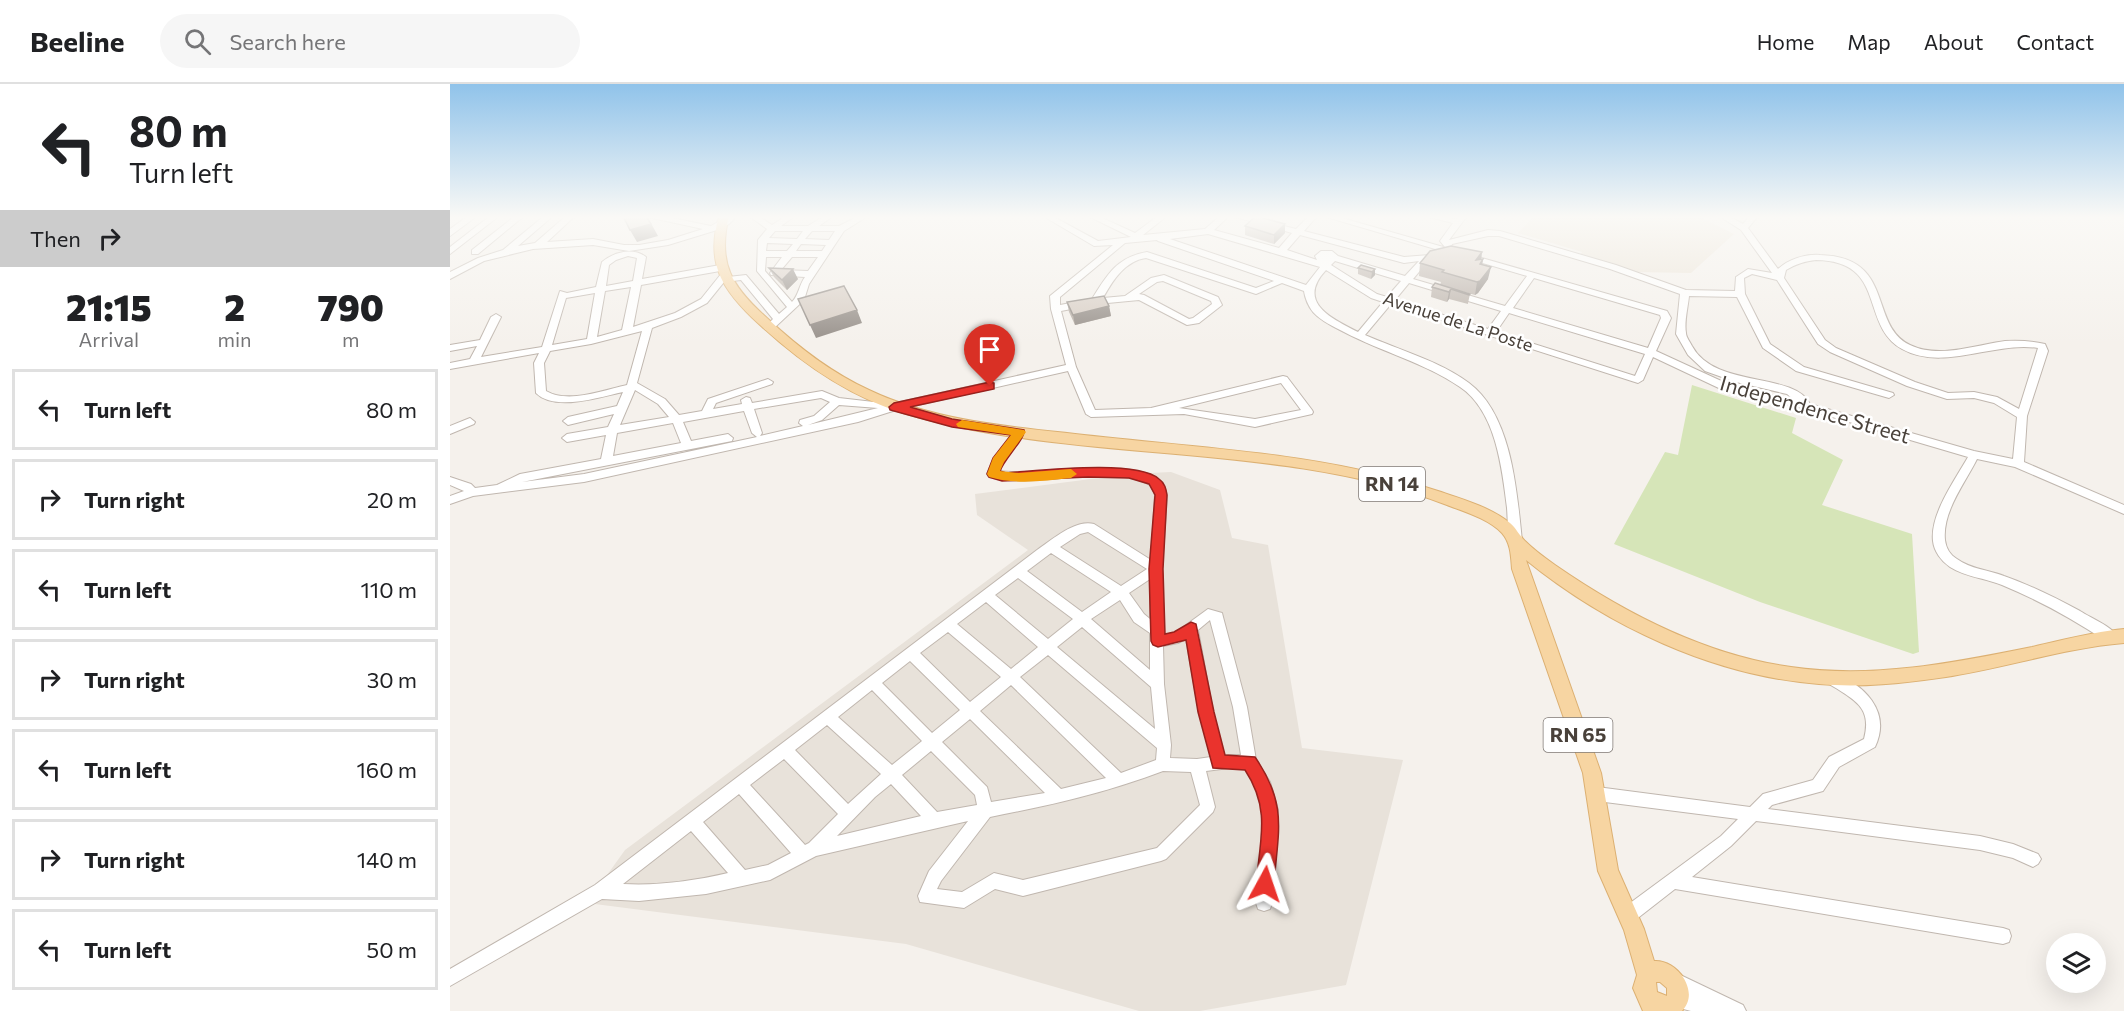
<!DOCTYPE html>
<style>
:root{--surface:#fff;--page:#f6f6f6;--text:#202124;--muted:#757577;--line:#e0e0e0}
body{margin:0;font-family:Commissioner,sans-serif;background:var(--page);color:var(--text);height:100vh;display:flex;flex-direction:column;font-size:22px;white-space:nowrap}
*{box-sizing:border-box;margin:0}
p{font-size:20px;color:var(--muted)}
.icon{flex:none;width:33px;height:33px;fill:none;stroke:currentColor;stroke-width:2;stroke-linecap:round;stroke-linejoin:round}
.map{position:relative;flex:1;overflow:hidden}
.panel{display:flex;flex-direction:column;background:var(--surface);width:450px}
.panel>*{flex:none}
.banner{background:#fff;color:var(--text);overflow:hidden}
.controls{position:absolute;left:1596px;top:849px;display:grid;gap:12px}
.controls a{display:grid;place-items:center;width:60px;height:60px;border-radius:50%;background:var(--surface);box-shadow:0 6px 24px #0002;font-size:30px}
.pin{position:absolute;display:grid;place-items:center;width:51px;height:51px;color:#fff;margin:-62px -26px;border-radius:50% 50% 50% 0;rotate:-45deg;box-shadow:0 0 6px #0007}
.pin .icon{rotate:45deg}
.me{position:absolute;width:66px;margin:-33px;rotate:5deg;stroke-linejoin:round;filter:drop-shadow(0 0 4px #0008)}
.turn{display:flex;align-items:center;gap:21px;height:126px;padding:0 30px;font-size:27px}
.turn .icon{width:78px;height:78px;stroke-width:2.5}
.turn b{display:block;font-size:42px;line-height:51px}
.then{display:flex;align-items:center;height:57px;padding:0 30px;background:#0003;gap:12px;font-size:22px}
.eta{display:flex;justify-content:space-evenly;align-items:center;height:102px;text-align:center}
.eta b{font-size:36px;font-weight:800;line-height:42px}
ul{padding:0;list-style:none}
li{display:flex;align-items:center;gap:18px;height:81px;margin:0 12px 9px;padding:0 18px;border:3px solid var(--line);border-radius:0px}
li div{flex:1}
li b{display:block;font-size:22px}
li em{font-style:normal}
header{display:flex;align-items:center;gap:36px;box-sizing:border-box;height:84px;padding:0 30px;background:var(--surface);border-bottom:2px solid var(--line)}
header strong{font-size:28px}
nav{display:flex;gap:33px;margin-inline-start:auto;font-size:21px}
.search{width:420px;height:54px;background:var(--page);display:flex;align-items:center;gap:15px;box-sizing:border-box;padding:0 21px;border-radius:33px;color:var(--muted);font-size:22px}
main{display:flex;flex:1;min-height:0}
.map>svg:first-child{display:block}
.residential{fill:#e8e2da}
.education{fill:#ece4d7}
.green{fill:#d6e5b8}
.lines{fill:none;stroke-linecap:round;stroke-linejoin:round}
.minor-casing{stroke:#c0b7af;stroke-width:2}
.major-casing{stroke:#dcb072;stroke-width:2}
.minor{fill:#fff;fill-rule:evenodd}
.major{fill:#f7d5a2;fill-rule:evenodd}
.wall{fill:#bab1a9}
.shaded-wall{fill:#97908a}
.building{fill:#d8cec5;stroke:#97908a;stroke-width:1.5}
.route{fill:#ea332d;stroke:#98211d;stroke-width:1.5}
.slow{fill:#f59e0b}
.labels{text-anchor:middle;stroke-width:5;stroke-linejoin:round;paint-order:stroke}
.far-street-label{font-size:18px;fill:#49413a;stroke:#fff}
.shield{fill:#fff;stroke:#807a75;stroke-width:1.5}
.shield-label{font-size:20px;font-weight:bold;fill:#49413a}
.street-label{font-size:21px;fill:#49413a;stroke:#fff}
</style>
<header>
<strong>Beeline</strong>
<div class="search"><svg class="icon" aria-label="search" viewBox="0 0 24 24"><circle cx="10" cy="10" r="6"/><path d="M15 15l6 6"/></svg>Search here</div>
<nav><a>Home</a><a>Map</a><a>About</a><a>Contact</a></nav>
</header>
<main>
<section class="panel">
<div class="banner">
<div class="turn"><svg class="icon" aria-label="left" viewBox="0 0 24 24"><path d="M17 20v-9H6M10 6l-5 5 5 5"/></svg><div><b>80 m</b>Turn left</div></div>
<div class="then">Then<svg class="icon" aria-label="right" viewBox="0 0 24 24"><path d="M7 20v-9h11M14 6l5 5-5 5"/></svg></div>
</div>
<div class="eta">
<div><b>21:15</b><p>Arrival</p></div>
<div><b>2</b><p>min</p></div>
<div><b>790</b><p>m</p></div>
</div>
<ul>
<li><svg class="icon" aria-label="left" viewBox="0 0 24 24"><path d="M17 20v-9H6M10 6l-5 5 5 5"/></svg><div><b>Turn left</b></div><em>80 m</em></li>
<li><svg class="icon" aria-label="right" viewBox="0 0 24 24"><path d="M7 20v-9h11M14 6l5 5-5 5"/></svg><div><b>Turn right</b></div><em>20 m</em></li>
<li><svg class="icon" aria-label="left" viewBox="0 0 24 24"><path d="M17 20v-9H6M10 6l-5 5 5 5"/></svg><div><b>Turn left</b></div><em>110 m</em></li>
<li><svg class="icon" aria-label="right" viewBox="0 0 24 24"><path d="M7 20v-9h11M14 6l5 5-5 5"/></svg><div><b>Turn right</b></div><em>30 m</em></li>
<li><svg class="icon" aria-label="left" viewBox="0 0 24 24"><path d="M17 20v-9H6M10 6l-5 5 5 5"/></svg><div><b>Turn left</b></div><em>160 m</em></li>
<li><svg class="icon" aria-label="right" viewBox="0 0 24 24"><path d="M7 20v-9h11M14 6l5 5-5 5"/></svg><div><b>Turn right</b></div><em>140 m</em></li>
<li><svg class="icon" aria-label="left" viewBox="0 0 24 24"><path d="M17 20v-9H6M10 6l-5 5 5 5"/></svg><div><b>Turn left</b></div><em>50 m</em></li>
</ul>
</section>
<div class="map">
<svg width="1674" height="927" viewBox="0 0 1674 927">
<rect width="100%" height="100%" fill="#f5f1ec"/>
<!-- residential -->
<path class="residential" d="M 721,388 L 770,406 L 782,454 L 818,461 L 852,664 L 953,676 L 896,901 L 750,927 L 689,927 L 456,860 L 137,819 L 175,766 L 578,466 L 527,431 L 525,410 L 679,390 Z"/>
<!-- education -->
<path class="education" d="M 1084,132 L 1248,132 L 1284,150 L 1241,189 L 1187,188 L 1130,171 L 1132,168 L 1068,149 Z"/>
<!-- green -->
<path class="green" d="M 1242,301 L 1346,334 L 1342,349 L 1393,376 L 1372,421 L 1462,450 L 1469,568 L 1463,570 L 1310,518 L 1164,460 L 1215,368 L 1228,371 Z"/>
<g class="lines">
<!-- minor casing -->
<g class="minor-casing">
<path id="minor" d="M 18,132 L 27,132 L 0,152 L 0,145 Z
M 40,132 L 49,132 L 0,170 L 0,163 Z
M 65,132 L 74,132 L 28,170 L 22,170 L 22,166 Z
M 94,132 L 103,132 L 68,162 L 85,159 L 116,132 L 125,132 L 97,158 L 143,155 L 174,161 L 189,161 L 218,156 L 253,145 L 202,134 L 198,132 L 212,132 L 261,142 L 278,132 L 287,132 L 279,140 L 267,146 L 218,161 L 179,167 L 143,161 L 83,165 L 34,177 L 0,195 L 0,188 L 28,174 L 53,166 Z
M 299,132 L 308,132 L 322,141 L 336,132 L 345,132 L 331,142 L 358,142 L 374,132 L 383,132 L 369,142 L 389,142 L 409,132 L 418,132 L 394,147 L 359,200 L 354,216 L 322,246 L 316,246 L 314,244 L 323,235 L 291,196 L 274,198 L 257,219 L 231,233 L 202,244 L 187,299 L 215,315 L 229,331 L 252,327 L 258,315 L 318,295 L 323,298 L 322,300 L 266,319 L 263,325 L 292,320 L 291,316 L 296,313 L 300,314 L 302,319 L 372,307 L 389,314 L 441,320 L 616,281 L 601,225 L 600,212 L 663,161 L 644,162 L 593,132 L 602,132 L 648,157 L 681,153 L 638,132 L 648,132 L 685,149 L 708,132 L 717,132 L 693,151 L 755,145 L 770,132 L 779,132 L 764,146 L 829,164 L 842,149 L 782,132 L 794,132 L 846,145 L 859,132 L 867,132 L 854,147 L 954,173 L 992,170 L 992,174 L 979,176 L 963,195 L 1055,222 L 1077,192 L 873,132 L 885,132 L 1217,227 L 1221,234 L 1206,267 L 1280,301 L 1344,316 L 1337,310 L 1286,298 L 1255,287 L 1238,271 L 1226,250 L 1230,210 L 1160,185 L 1049,152 L 1038,152 L 1002,160 L 1001,163 L 995,163 L 990,157 L 1003,139 L 975,132 L 989,132 L 1006,135 L 1009,132 L 1017,132 L 999,156 L 1038,146 L 1050,147 L 1166,181 L 1236,206 L 1285,207 L 1286,193 L 1298,185 L 1322,189 L 1291,146 L 1269,132 L 1278,132 L 1293,140 L 1300,132 L 1308,132 L 1298,144 L 1328,185 C 1339,175 1355,170 1370,171 C 1446,173 1418,241 1460,261 C 1489,275 1525,261 1555,257 C 1569,256 1582,257 1595,260 L 1598,267 L 1577,332 L 1574,378 L 1674,421 L 1674,430 L 1565,383 L 1527,375 C 1515,399 1492,428 1495,456 C 1496,464 1500,471 1507,475 C 1520,485 1539,486 1554,492 C 1580,501 1606,514 1630,527 C 1641,534 1661,542 1668,553 L 1666,557 L 1661,558 L 1656,557 C 1623,535 1588,516 1552,501 C 1535,494 1515,493 1500,483 C 1491,477 1484,467 1483,457 C 1480,430 1505,396 1518,373 L 1348,323 L 1273,306 L 1203,273 L 1193,296 L 1188,299 L 941,220 L 915,251 C 949,266 990,277 1019,299 C 1062,331 1067,408 1072,457 L 1070,460 L 1062,460 C 1057,450 1058,435 1057,424 C 1052,384 1046,327 1010,303 C 975,279 932,268 894,248 C 884,243 871,237 863,228 C 859,223 855,214 854,207 L 832,199 L 806,210 L 696,174 C 675,177 663,196 653,214 L 675,212 L 701,194 L 714,191 L 768,213 L 772,221 L 749,239 L 737,241 L 689,216 L 647,220 L 611,227 L 626,283 L 645,326 L 701,324 L 833,292 L 837,293 L 862,326 L 863,328 L 862,330 L 805,343 L 734,330 L 641,333 L 636,330 L 618,287 L 446,326 L 408,338 L 134,398 L 23,412 L 0,420 L 0,412 L 14,407 L 0,401 L 0,393 L 21,400 L 25,404 L 47,401 L 70,390 L 151,375 L 156,351 L 117,358 L 112,354 L 117,350 L 158,343 L 164,330 L 118,341 L 113,337 L 118,333 L 167,322 L 173,308 C 150,313 105,328 86,309 L 84,279 L 89,269 L 0,285 L 0,279 L 20,275 L 27,262 L 0,267 L 0,261 L 30,256 L 41,233 L 46,230 L 51,233 L 31,273 L 92,263 L 110,207 L 117,209 L 146,203 L 152,178 C 164,168 183,163 196,173 L 192,195 L 270,181 L 274,184 L 270,187 L 191,201 L 183,243 L 225,229 L 251,215 L 271,190 L 277,190 L 278,193 L 296,191 L 329,230 L 337,223 L 307,187 L 308,156 L 317,145 ZM 325,147 L 353,147 L 347,155 L 319,154 ZM 362,147 L 385,147 L 379,156 L 355,155 ZM 758,150 L 870,183 L 856,201 L 720,155 ZM 850,151 L 954,179 L 969,177 L 955,192 L 888,172 L 882,167 L 871,167 L 865,172 L 867,176 L 837,166 ZM 707,156 L 708,157 L 824,197 L 806,204 L 697,168 C 667,173 657,191 642,215 L 610,221 L 610,213 L 675,159 ZM 317,159 L 343,160 L 337,167 L 316,167 ZM 351,160 L 376,161 L 372,167 L 346,167 ZM 178,172 L 187,174 L 183,197 L 156,202 L 159,181 L 166,176 ZM 316,173 L 332,173 L 320,189 L 321,191 L 355,193 C 349,201 349,211 342,218 L 315,187 ZM 342,173 L 368,173 L 358,187 L 331,186 ZM 1366,176 C 1438,177 1409,241 1452,265 C 1493,288 1544,257 1588,264 L 1569,325 L 1547,313 L 1524,308 L 1498,309 L 1465,298 L 1386,264 L 1375,256 L 1334,194 L 1336,186 C 1346,180 1355,177 1366,176 ZM 885,177 L 951,197 L 937,213 L 927,210 L 881,181 ZM 876,186 L 921,214 L 933,218 L 908,248 C 881,234 846,218 876,186 ZM 1302,190 L 1327,196 L 1368,260 L 1380,268 L 1457,302 L 1497,315 L 1524,314 L 1544,319 L 1567,333 L 1563,375 L 1524,367 L 1360,320 C 1343,287 1265,305 1242,262 C 1240,258 1236,253 1236,249 C 1234,238 1238,223 1239,212 L 1287,213 L 1313,264 L 1346,287 L 1439,314 L 1444,311 L 1443,309 L 1354,283 L 1320,260 L 1295,210 L 1294,194 ZM 1084,194 L 1210,231 L 1211,234 L 1198,264 L 1063,224 ZM 713,197 L 761,217 L 762,220 L 743,234 L 739,235 L 694,211 L 689,210 L 707,198 ZM 959,199 L 1051,227 L 1038,245 L 945,216 ZM 181,203 L 172,246 L 147,253 L 155,207 ZM 145,209 L 137,255 L 102,261 L 116,214 ZM 1059,229 L 1195,270 L 1185,292 L 1046,248 ZM 192,247 L 177,301 C 153,306 119,320 96,307 L 94,279 L 100,267 L 141,260 ZM 831,299 L 851,326 L 805,335 L 729,324 ZM 185,306 L 208,320 L 219,333 L 170,341 ZM 371,314 L 380,318 L 364,332 L 350,336 L 349,339 L 353,342 L 310,352 L 312,349 L 304,325 ZM 389,321 L 428,324 L 358,341 L 372,336 ZM 294,327 L 302,349 L 307,353 L 134,390 L 72,398 L 282,357 L 283,354 L 278,350 L 241,357 L 233,338 ZM 223,339 L 231,359 L 163,372 L 167,349 Z
M 20,334 L 25,338 L 24,340 L 0,350 L 0,342 Z
M 570,344 L 575,348 L 553,378 L 550,387 C 585,393 690,372 711,398 C 714,402 716,407 717,411 L 712,485 L 713,551 L 725,549 L 758,525 L 772,529 L 773,533 L 797,623 L 806,676 L 820,698 L 828,726 L 822,819 L 820,825 L 814,827 L 808,825 L 806,819 L 814,726 L 806,701 L 795,684 L 779,684 L 756,687 L 765,723 L 763,728 L 716,775 L 711,777 L 573,812 L 545,805 L 514,824 L 470,818 L 468,812 L 479,787 L 518,737 L 366,772 L 320,796 L 256,810 L 189,817 L 152,815 L 0,902 L 0,885 L 145,801 L 587,466 C 602,456 625,435 644,440 L 701,476 L 705,411 L 702,402 C 658,377 589,406 539,393 L 537,390 L 544,374 L 566,345 ZM 638,448 L 697,485 L 671,502 L 610,463 L 630,450 ZM 601,469 L 661,508 L 632,528 L 577,487 ZM 568,494 L 623,535 L 598,555 L 545,511 ZM 700,495 L 700,535 L 694,530 L 679,509 ZM 670,516 L 684,538 L 700,549 L 700,586 L 641,535 ZM 536,518 L 588,563 L 561,585 L 507,540 ZM 760,536 L 783,623 L 791,671 L 774,671 L 763,628 L 748,546 ZM 632,543 L 701,603 L 705,645 L 607,563 ZM 498,548 L 551,593 L 520,618 L 470,569 ZM 736,555 L 749,628 L 761,673 L 747,675 L 720,674 L 721,661 L 714,600 L 713,562 L 728,559 ZM 598,571 L 707,664 L 706,676 L 671,689 L 570,593 ZM 460,577 L 510,626 L 482,649 L 432,599 ZM 561,601 L 656,694 L 611,705 L 530,627 ZM 422,606 L 472,657 L 442,681 L 388,633 ZM 520,635 L 595,709 L 541,718 L 537,703 L 492,658 ZM 377,641 L 431,690 L 398,720 L 345,666 ZM 481,667 L 525,711 L 527,721 L 487,728 L 452,691 ZM 334,675 L 388,730 L 359,759 L 355,761 L 300,701 ZM 713,687 L 741,688 L 750,721 L 707,764 L 573,796 L 544,789 L 512,808 L 487,805 L 491,797 L 540,733 C 601,721 655,709 713,687 ZM 441,700 L 471,732 L 387,752 L 425,713 ZM 289,710 L 341,769 L 318,781 L 295,786 L 253,738 ZM 241,747 L 278,789 C 244,797 207,802 173,800 Z
M 1381,588 C 1414,600 1442,627 1425,663 L 1389,683 L 1373,707 L 1322,721 L 1318,725 L 1530,752 L 1563,760 L 1588,770 L 1591,775 L 1588,780 L 1583,783 L 1563,774 L 1530,766 L 1306,737 L 1281,762 L 1242,793 L 1553,844 L 1559,846 L 1561,852 L 1559,858 L 1553,860 L 1225,805 L 1184,837 L 1178,839 L 1172,837 L 1170,831 L 1172,825 L 1271,752 L 1288,735 L 1147,717 L 1142,715 L 1140,710 L 1142,705 L 1147,703 L 1300,723 L 1313,710 L 1363,696 L 1379,673 L 1414,655 C 1421,628 1410,619 1389,606 C 1383,602 1377,600 1374,594 L 1376,590 Z
M 1224,888 L 1293,921 L 1296,927 L 1241,927 L 1222,922 L 1219,916 L 1222,910 L 1230,908 L 1218,902 L 1216,896 L 1218,890 Z"/>
</g>
<!-- major casing -->
<g class="major-casing">
<path id="major" d="M 269,132 L 279,132 C 267,179 282,203 317,234 C 348,263 380,288 419,306 C 480,335 551,342 617,349 C 741,364 869,367 988,407 C 1012,415 1040,423 1060,439 C 1066,444 1069,451 1075,457 C 1084,466 1095,474 1105,481 C 1176,530 1255,571 1341,583 C 1422,595 1503,579 1582,563 C 1612,556 1643,548 1674,545 L 1674,559 C 1614,564 1555,584 1496,593 C 1454,599 1411,604 1369,600 C 1264,592 1157,542 1076,476 L 1151,689 L 1168,786 L 1194,845 L 1204,877 C 1227,875 1251,908 1232,927 L 1193,927 L 1183,904 L 1187,891 L 1174,846 L 1148,787 L 1133,689 L 1062,485 C 1061,473 1061,459 1052,449 C 1039,435 1015,428 997,421 C 824,355 630,382 453,329 C 398,312 351,279 309,240 C 273,207 255,181 269,132 ZM 1206,898 L 1210,898 L 1217,904 L 1217,912 L 1207,908 Z"/>
</g>
<!-- minor -->
<use href="#minor" class="minor"/>
<!-- major -->
<use href="#major" class="major"/>
</g>
<!-- wall -->
<path class="wall" d="M 835,140 L 835,149 L 824,160 L 795,151 L 795,142 Z
M 1033,175 L 1032,180 L 1038,195 L 1028,209 L 1025,211 L 990,201 L 991,198 L 969,192 L 970,179 Z
M 319,184 L 348,195 L 337,206 L 324,193 Z
M 908,184 L 925,185 L 925,191 L 921,195 L 908,190 Z
M 985,199 L 1020,210 L 1018,219 L 1018,220 L 999,215 L 997,218 L 981,213 L 982,203 Z
M 617,218 L 659,222 L 661,232 L 625,241 L 619,228 Z"/>
<!-- shaded-wall -->
<path class="shaded-wall" d="M 197,132 L 208,152 L 187,158 L 180,146 Z
M 835,140 L 835,149 L 824,160 L 824,151 Z
M 1032,168 L 1031,179 L 1033,175 L 1031,188 L 1026,176 Z
M 1041,183 L 1038,195 L 1028,209 L 1025,211 L 1027,198 Z
M 343,185 L 348,195 L 337,206 L 332,196 Z
M 925,185 L 925,191 L 921,195 L 922,188 Z
M 1001,205 L 999,215 L 997,218 L 999,208 Z
M 659,222 L 661,232 L 625,241 L 623,231 Z
M 407,226 L 412,239 L 366,254 L 360,241 Z"/>
<!-- building -->
<path class="building" d="M 173,132 L 196,132 L 201,140 L 180,146 Z
M 806,132 L 835,140 L 824,151 L 795,142 Z
M 1001,162 L 1032,168 L 1026,176 L 1033,175 L 1030,180 L 1041,183 L 1030,197 L 1027,198 L 992,188 L 994,186 L 970,179 L 980,167 Z
M 911,181 L 925,185 L 922,188 L 908,184 Z
M 319,184 L 343,185 L 332,196 Z
M 985,199 L 1020,210 L 1019,211 L 1001,205 L 999,208 L 982,203 Z
M 394,202 L 407,226 L 360,241 L 348,215 Z
M 654,212 L 659,222 L 623,231 L 617,218 Z"/>
<!-- sky -->
<linearGradient id="sky" x2="0" y2="1"><stop stop-color="#90c3ea"/><stop offset="0.51" stop-color="#faf9f6"/><stop offset="1" stop-color="#faf9f6" stop-opacity="0"/></linearGradient>
<rect width="1674" height="261" fill="url(#sky)"/>
<!-- route -->
<path class="route" d="M 540,298 L 544,299 L 544,305 L 460,323 L 502,335 L 574,346 C 576,354 554,375 550,387 L 556,389 C 588,387 686,375 709,395 C 715,399 716,405 717,411 L 713,485 L 715,550 L 724,548 L 741,538 L 746,540 L 764,628 L 775,671 L 805,673 C 838,721 828,746 824,800 L 821,807 L 815,809 L 809,807 L 806,800 C 810,756 821,725 795,686 L 763,684 L 748,628 L 736,556 L 708,563 L 703,561 L 701,557 L 699,485 L 705,411 L 699,400 L 679,394 L 638,393 L 552,397 L 539,393 L 537,390 L 543,374 L 561,351 L 502,343 L 440,326 L 439,323 L 444,319 Z"/>
<!-- slow -->
<path class="slow" d="M 512,336 L 574,346 L 576,348 L 554,378 L 550,387 L 569,389 L 621,385 L 627,390 L 621,394 C 593,397 566,401 539,393 L 537,390 L 543,374 L 561,351 L 508,343 L 506,340 Z"/>
<g class="labels">
<!-- far-street labels -->
<g class="far-street-label">
<text transform="translate(1008 238) rotate(18)" y="6">Avenue de La Poste</text>
</g>
<!-- shield labels -->
<g class="shield">
<rect x="909" y="383" width="66" height="34" rx="4.5"/>
<rect x="1093.5" y="634" width="69" height="34" rx="4.5"/>
</g>
<g class="shield-label">
<text x="942" y="407">RN 14</text>
<text x="1128" y="658">RN 65</text>
</g>
<!-- street labels -->
<g class="street-label">
<text transform="translate(1365 326) rotate(16)" y="7">Independence Street</text>
</g>
</g>
</svg>
<div class="controls">
<a><svg class="icon" aria-label="layers" viewBox="0 0 24 24"><path d="M12 4l9 5-9 5-9-5zM3 14l9 5 9-5"/></svg></a>
</div>
<div class="pin" style="left:540px;top:302px;background:#d93025"><svg class="icon" aria-label="arrive" viewBox="0 0 24 24"><path d="M6 21V4h12l-3 4 3 4H6"/></svg></div>
<svg class="me" style="left:815px;top:800px" viewBox="-20 -20 40 40"><path d="M0-17L14 15 0 8-14 15z" fill="#ea332d" stroke="#fff" stroke-width="4"/></svg>
</div>
</main>
